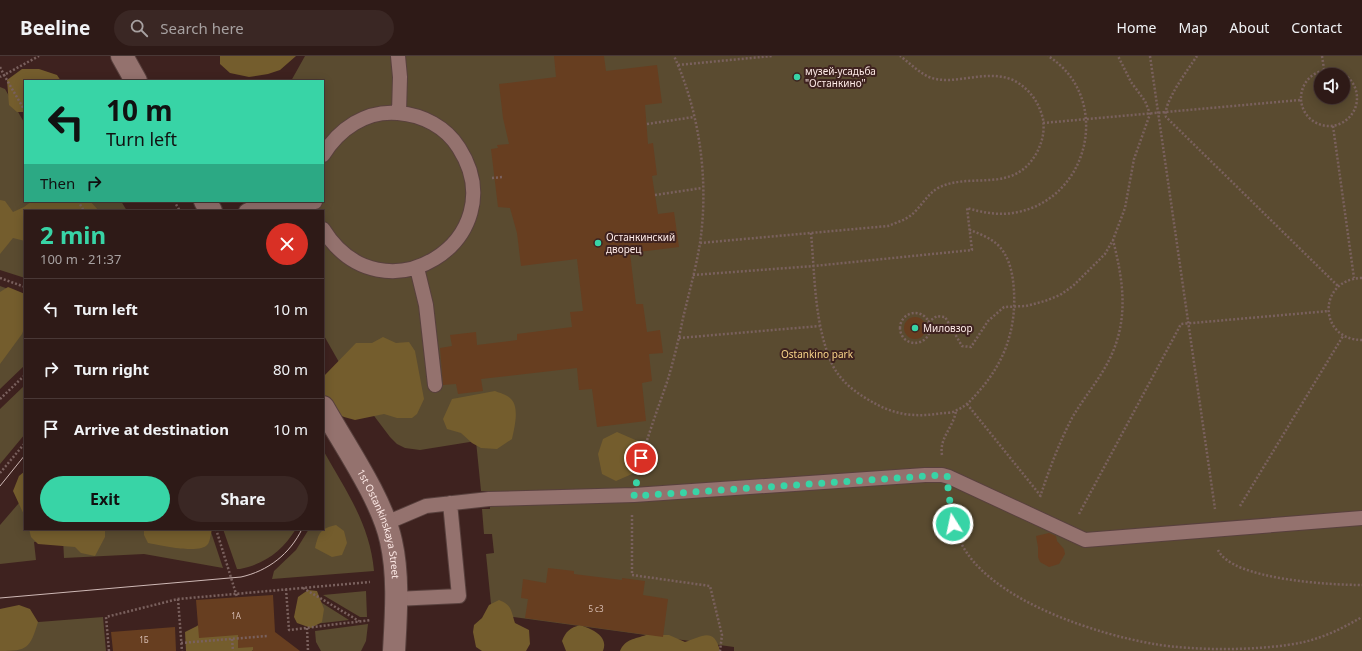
<!DOCTYPE html>
<meta charset="utf-8">
<style>
:root{--surface:#2e1a17;--page:#3a2724;--text:#f1f3f6;--muted:#a7a1a1;--line:#493836;--accent:#38d4a6}
body{margin:0;font-family:"Noto Sans",sans-serif;background:var(--page);color:var(--text);height:100vh;display:flex;flex-direction:column;font-size:15px;white-space:nowrap}
*{box-sizing:border-box;margin:0}
p{font-size:13px;color:var(--muted)}
.icon{flex:none;width:22px;height:22px;fill:none;stroke:currentColor;stroke-width:2;stroke-linecap:round;stroke-linejoin:round}
.map{position:relative;flex:1;overflow:hidden}
.panel{position:absolute;left:24px;top:154px;width:300px;height:320px;display:flex;flex-direction:column;background:var(--surface);border-radius:0px;box-shadow:0 2px 10px #0003,0 0 0 1px var(--line)}
.panel>*{flex:none}
.banner{position:absolute;left:24px;top:24px;width:300px;height:122px;border-radius:0px;box-shadow:0 2px 10px #0003,0 0 0 1px var(--line);background:#38d4a6;color:#111;overflow:hidden}
.fabs{position:absolute;left:1314px;top:12px;display:grid;gap:8px}
.fabs a{display:grid;place-items:center;width:36px;height:36px;border-radius:50%;background:var(--surface);box-shadow:0 2px 10px #0003,0 0 0 1px var(--line);font-size:20px}
.pin{position:absolute;display:grid;place-items:center;width:34px;height:34px;color:#fff;margin:-17px;border:2px solid #fff;border-radius:50%;box-shadow:0 1px 4px #0007}
.me{position:absolute;width:44px;margin:-22px;rotate:350deg;stroke-linejoin:round;filter:drop-shadow(0 0 3px #0008)}
.turn{display:flex;align-items:center;gap:14px;height:84px;padding:0 16px;font-size:18px}
.turn .icon{width:52px;height:52px;stroke-width:2.5}
.turn b{display:block;font-size:28px;line-height:34px}
.then{display:flex;align-items:center;height:38px;padding:0 16px;background:#0003;gap:8px;font-size:15px}
.round{display:grid;place-items:center;flex:none;width:42px;height:42px;border-radius:21px;background:var(--page)}
.summary{display:flex;align-items:center;justify-content:space-between;height:68px;padding:0 16px}
h1{font-size:24px;font-weight:700;line-height:30px;color:var(--accent)}
.cta{display:flex;gap:8px;margin-top:auto;padding:8px 16px}
.cta a{flex:1;height:46px;border-radius:24px;background:var(--accent);color:#111;font-size:16px;font-weight:700;line-height:46px;text-align:center}
.cta a+a{background:var(--page);color:var(--text)}
ul{padding:0;list-style:none}
li{display:flex;align-items:center;gap:12px;height:60px;padding:0 16px;border-top:1px solid var(--line)}
li div{flex:1}
li b{display:block;font-size:15px}
li em{font-style:normal}
header{display:flex;align-items:center;gap:24px;box-sizing:border-box;height:56px;padding:0 20px;background:var(--surface);border-bottom:1px solid var(--line)}
header strong{font-size:19px}
nav{display:flex;gap:22px;margin-inline-start:auto;font-size:14px}
.search{width:280px;height:36px;background:var(--page);display:flex;align-items:center;gap:10px;box-sizing:border-box;padding:0 14px;border-radius:22px;color:var(--muted);font-size:15px}
.map>svg:first-child{display:block}
.green{fill:#5a4b30;fill-rule:evenodd}
.forest{fill:#745d2d}
.building{fill:#673e20}
.lines{fill:none;stroke-linecap:round;stroke-linejoin:round}
.service-casing{stroke:#58403d;stroke-width:16}
.tertiary-casing{stroke:#58403d;stroke-width:24}
.path{stroke:#7a615e;stroke-width:2.5;stroke-dasharray:2 2;stroke-linecap:butt}
.service{stroke:#94726e;stroke-width:14}
.tertiary{stroke:#94726e;stroke-width:22}
.tram{stroke:#cfb9b6;stroke-width:1}
.route{stroke:#38d4a6;stroke-width:7;stroke-dasharray:0 12.6}
.poi-dot{fill:#38d4a6;stroke:#3e221f;stroke-width:1.5}
.labels{text-anchor:middle;stroke-width:4;stroke-linejoin:round;paint-order:stroke}
.number-label{font-size:8px;fill:#d8beb4}
.poi-label{font-size:10px;fill:#fde9e6;stroke:#3e221f;text-anchor:start}
.park-label{font-size:10px;fill:#f8d388;stroke:#3e221f}
.street-label{font-size:10px;fill:#fde9e6;stroke:#3e221f}
</style>
<header>
<strong>Beeline</strong>
<div class="search"><svg class="icon" aria-label="search" viewBox="0 0 24 24"><circle cx="10" cy="10" r="6"/><path d="M15 15l6 6"/></svg>Search here</div>
<nav><a>Home</a><a>Map</a><a>About</a><a>Contact</a></nav>
</header>
<div class="map">
<svg width="1362" height="595" viewBox="0 0 1362 595">
<rect width="100%" height="100%" fill="#3e221f"/>
<!-- green -->
<path class="green" d="M 305,0 L 1362,0 L 1362,595 L 734,595 L 734,591 L 492,558 L 486,498 L 494,497 L 492,478 L 484,478 L 482,453 L 490,453 L 489,435 L 481,435 L 476,385 L 420,394 L 405,392 L 397,388 L 390,381 L 356,336 L 323,278 L 323,155 L 272,155 L 272,145 L 323,145 L 323,25 L 291,25 ZM 1321,19 L 1343,19 L 1343,41 L 1321,41 Z
M 0,31 L 5,33 L 25,68 L 25,145 L 70,145 L 25,155 L 25,222 L 0,214 Z
M 85,145 L 121,145 L 127,155 L 90,155 Z
M 0,230 L 25,239 L 25,309 L 0,333 Z
M 25,329 L 25,378 L 0,408 L 0,353 Z
M 323,394 C 346,435 370,468 374,515 L 272,523 L 274,515 L 296,494 L 309,473 L 323,473 Z
M 25,440 L 25,473 L 210,473 L 223,512 L 144,498 L 64,502 L 63,483 L 34,486 L 36,504 L 0,508 L 0,469 Z
M 223,473 L 296,473 C 282,495 265,508 240,513 L 237,513 Z
M 366,535 L 367,561 L 360,561 L 323,539 Z
M 311,540 L 349,564 L 305,569 Z
M 103,561 L 106,595 L 0,595 L 0,569 Z
M 368,568 L 366,585 L 361,595 L 321,595 L 316,586 L 315,575 Z"/>
<!-- forest -->
<path class="forest" d="M 220,0 L 296,0 L 280,14 L 268,18 L 249,21 L 230,17 L 220,8 Z
M 22,13 L 39,13 L 57,19 L 61,25 L 25,25 L 25,56 L 17,56 L 9,49 L 7,24 Z
M 0,144 L 5,145 L 13,156 L 24,151 L 32,145 L 90,145 L 99,155 L 25,155 L 25,185 L 13,182 L 0,198 Z
M 8,231 L 25,238 L 25,270 L 22,278 L 0,308 L 0,236 Z
M 383,281 L 396,287 L 409,286 L 415,295 L 424,343 L 417,358 L 412,362 L 397,362 L 384,358 L 355,364 L 344,361 L 330,354 L 323,341 L 323,321 L 356,287 L 372,287 Z
M 495,335 C 500,337 508,339 511,343 C 520,352 514,373 512,383 L 497,393 L 481,392 L 472,387 L 461,377 L 447,373 L 443,363 L 452,343 Z
M 617,376 L 640,386 L 646,400 L 641,414 L 616,425 L 602,418 L 598,398 L 603,383 Z
M 25,415 L 25,461 L 13,435 L 19,420 Z
M 336,469 L 344,475 L 347,487 L 342,499 L 332,501 L 315,492 C 319,477 319,473 336,469 Z
M 29,473 L 105,473 L 105,481 L 95,500 L 81,497 L 75,491 L 38,488 L 31,481 Z
M 144,473 L 212,473 C 211,477 210,485 208,488 C 200,499 160,489 148,487 L 144,479 Z
M 308,534 L 317,535 L 324,553 L 322,566 L 311,572 L 297,567 L 294,561 L 298,541 Z
M 499,544 C 512,549 511,555 515,567 L 529,574 L 530,588 L 526,595 L 482,595 L 476,591 L 473,576 L 474,569 L 482,562 L 489,549 Z
M 19,549 L 30,553 L 38,566 C 30,592 28,595 0,595 L 0,553 Z
M 209,559 L 262,587 L 252,595 L 186,595 L 185,576 L 197,570 Z
M 580,569 C 592,573 609,580 603,595 L 566,595 L 562,585 C 566,575 570,572 580,569 Z
M 646,579 L 669,579 L 685,586 C 701,581 714,570 720,595 L 620,595 C 625,583 635,583 646,579 Z"/>
<!-- building -->
<path class="building" d="M 554,0 L 604,0 L 606,15 L 657,9 L 662,47 L 645,49 L 648,88 L 653,87 L 657,119 L 652,120 L 658,158 L 674,156 L 679,191 L 630,197 L 636,248 L 643,248 L 647,276 L 660,274 L 663,297 L 649,298 L 652,325 L 642,327 L 646,365 L 597,371 L 592,333 L 579,334 L 577,312 L 481,323 L 483,335 L 458,338 L 456,328 L 443,329 L 440,292 L 452,290 L 450,279 L 476,276 L 477,289 L 517,284 L 517,278 L 572,271 L 570,256 L 583,255 L 577,203 L 521,210 L 517,177 L 510,152 L 498,151 L 491,93 L 498,92 L 497,89 L 509,88 L 503,62 L 499,28 L 556,21 Z
M904 272a11 11 0 1 1 22 0a11 11 0 1 1-22 0Z
M 1049,477 L 1056,480 L 1057,485 L 1064,493 L 1065,498 L 1059,508 L 1049,511 L 1040,506 L 1038,501 L 1038,491 L 1036,480 Z
M 548,512 L 574,515 L 574,518 L 622,524 L 622,522 L 645,525 L 643,539 L 668,543 L 663,581 L 525,562 L 528,543 L 521,542 L 523,523 L 546,527 Z
M 273,539 L 275,576 L 300,595 L 253,595 L 253,591 L 238,592 L 238,579 L 199,582 L 196,544 Z
M 175,571 L 176,595 L 113,595 L 111,576 Z"/>
<g class="lines">
<!-- service casing -->
<g class="service-casing">
<path id="service" d="M 398,0 L 400,21 L 399,57
M 323,99 C 339,73 366,54 398,57 C 423,59 446,71 459,92 C 517,183 382,269 323,173
M 246,155 L 250,153 L 315,146
M 417,212 L 426,249 L 435,329
M 386,467 L 426,450 L 489,443 L 634,439 L 925,419 L 942,419 L 949,421 L 1085,484 L 1362,462
M 395,543 L 459,540 L 450,447"/>
</g>
<!-- tertiary casing -->
<g class="tertiary-casing">
<g id="tertiary">
<path d="M 122,0 L 136,25"/>
<path d="M 205,145 L 211,155"/>
<path id="s1" d="M 323,351 C 345,390 382,443 391,485 C 399,520 396,559 394,595"/>
</g>
</g>
<!-- path -->
<path class="path" d="M 1150,0 L 1215,453
M 1197,0 C 1189,12 1162,48 1166,61 L 1338,230
M 1322,0 L 1324,13
M 678,9 L 772,0
M 0,11 L 4,19 L 0,21
M1301 42a28 28 0 1 1 56 0a28 28 0 1 1-56 0Z
M 25,55 L 4,19 L 39,0
M 1043,67 L 1300,44
M 647,68 L 694,61
M 1333,70 L 1354,222
M 492,122 L 503,121
M 655,139 L 702,132
M 78,145 L 84,155
M 174,145 L 180,155
M 811,177 C 815,220 814,268 832,308 C 841,327 860,340 878,349 C 899,360 920,361 943,357 C 947,357 953,357 957,354 C 967,350 973,342 980,334 C 1005,305 1016,273 1014,235 C 1013,219 1010,202 999,190 C 991,182 980,178 970,174
M 700,187 L 888,170 C 895,167 903,165 910,160 C 921,152 927,137 940,131 C 972,116 1013,138 1036,98 C 1042,87 1045,76 1043,63 C 1039,46 1029,32 1013,24 C 984,12 955,31 929,21 C 918,16 910,7 900,0
M 693,219 L 814,210 L 972,194 L 967,152 C 984,157 1001,160 1018,156 C 1091,141 1112,40 1048,0
M 0,222 L 25,231
M 1362,222 C 1317,223 1318,284 1362,284
M900 272a15 15 0 1 1 30 0a15 15 0 1 1-30 0Z
M 928,266 L 937,260 L 945,261 L 962,290 L 971,291 L 988,265 L 1004,251 L 1026,250 L 1045,245 L 1060,239 L 1073,230 L 1105,198 L 1113,184 L 1125,152 L 1134,103 L 1150,58 L 1145,45 L 1131,26 L 1118,0
M 679,282 L 820,270
M 0,343 L 25,319
M 967,348 L 1040,439
M 942,399 C 939,382 953,372 956,355
M 0,417 L 25,387
M 638,419 C 645,385 657,356 668,323 C 674,303 679,282 683,262 C 689,237 696,212 700,187 C 709,125 700,57 674,0
M 1040,441 C 1049,414 1059,387 1072,362 C 1084,341 1101,322 1111,300 C 1129,261 1123,224 1113,184
M 949,443 C 951,463 956,481 967,497 C 1001,547 1096,578 1154,588 C 1195,595 1263,595 1304,586 C 1325,581 1343,572 1362,561
M 1240,450 L 1343,280
M 1079,458 L 1181,268 L 1329,255
M 632,459 L 632,519 L 710,530 L 722,579 L 720,595
M 216,473 L 237,541
M 1218,494 C 1232,524 1332,529 1362,529
M 303,532 L 359,565
M 286,533 L 289,574 L 371,564
M 178,543 L 182,595
M 307,572 L 308,595
M 232,583 L 233,595
M 181,587 L 267,580
M 109,595 L 106,561 L 178,543 L 370,526"/>
<!-- service -->
<use href="#service" class="service"/>
<!-- tertiary -->
<use href="#tertiary" class="tertiary"/>
<!-- tram -->
<path class="tram" d="M 0,430 L 25,399
M 0,542 L 241,521 C 268,515 290,498 302,473"/>
</g>
<g class="lines">
<!-- route -->
<path class="route" d="M 641,402 L 634,440 L 942,419 L 949,421 L 948,432 L 953,468"/>
</g>
<!-- markers -->
<g class="poi-dot">
<circle cx="797" cy="21" r="4"/>
<circle cx="598" cy="187" r="4"/>
<circle cx="915" cy="272" r="4"/>
</g>
<g class="labels">
<!-- number labels -->
<g class="number-label">
<text x="596" y="556">5 с3</text>
<text x="236" y="563">1А</text>
<text x="144" y="587">1Б</text>
</g>
<!-- poi labels -->
<g class="poi-label">
<text x="805" y="19">музей-усадьба<tspan x="805" dy="12">"Останкино"</tspan></text>
<text x="606" y="185">Останкинский<tspan x="606" dy="12">дворец</tspan></text>
<text x="923" y="276">Миловзор</text>
</g>
<!-- park labels -->
<g class="park-label">
<text x="817" y="302">Ostankino park</text>
</g>
<!-- street labels -->
<g class="street-label">
<text dy="4" stroke="none"><textPath href="#s1" startOffset="131">1st Ostankinskaya Street</textPath></text>
</g>
</g>
</svg>
<div class="fabs">
<a><svg class="icon" aria-label="sound" viewBox="0 0 24 24"><path d="M4 9h4l5-4v14l-5-4H4zM17 9q2 3 0 6"/></svg></a>
</div>
<div class="pin" style="left:641px;top:402px;background:#d93025"><svg class="icon" aria-label="arrive" viewBox="0 0 24 24"><path d="M6 21V4h12l-3 4 3 4H6"/></svg></div>
<svg class="me" style="left:953px;top:468px" viewBox="-20 -20 40 40"><circle r="17" fill="#38d4a6" stroke="#fff" stroke-width="3"/><path d="M0-11L8 9 0 5-8 9z" fill="#fff"/></svg>
<div class="banner">
<div class="turn"><svg class="icon" aria-label="left" viewBox="0 0 24 24"><path d="M17 20v-9H6M10 6l-5 5 5 5"/></svg><div><b>10 m</b>Turn left</div></div>
<div class="then">Then<svg class="icon" aria-label="right" viewBox="0 0 24 24"><path d="M7 20v-9h11M14 6l5 5-5 5"/></svg></div>
</div>
<section class="panel">
<div class="summary"><div><h1>2 min</h1><p>100 m · 21:37</p></div><a class="round" style="background:#d93025;color:#fff"><svg class="icon" aria-label="close" viewBox="0 0 24 24"><path d="M6 6l12 12M18 6L6 18"/></svg></a></div>
<ul>
<li><svg class="icon" aria-label="left" viewBox="0 0 24 24"><path d="M17 20v-9H6M10 6l-5 5 5 5"/></svg><div><b>Turn left</b></div><em>10 m</em></li>
<li><svg class="icon" aria-label="right" viewBox="0 0 24 24"><path d="M7 20v-9h11M14 6l5 5-5 5"/></svg><div><b>Turn right</b></div><em>80 m</em></li>
<li><svg class="icon" aria-label="arrive" viewBox="0 0 24 24"><path d="M6 21V4h12l-3 4 3 4H6"/></svg><div><b>Arrive at destination</b></div><em>10 m</em></li>
</ul>
<div class="cta"><a>Exit</a><a>Share</a></div>
</section>
</div>
